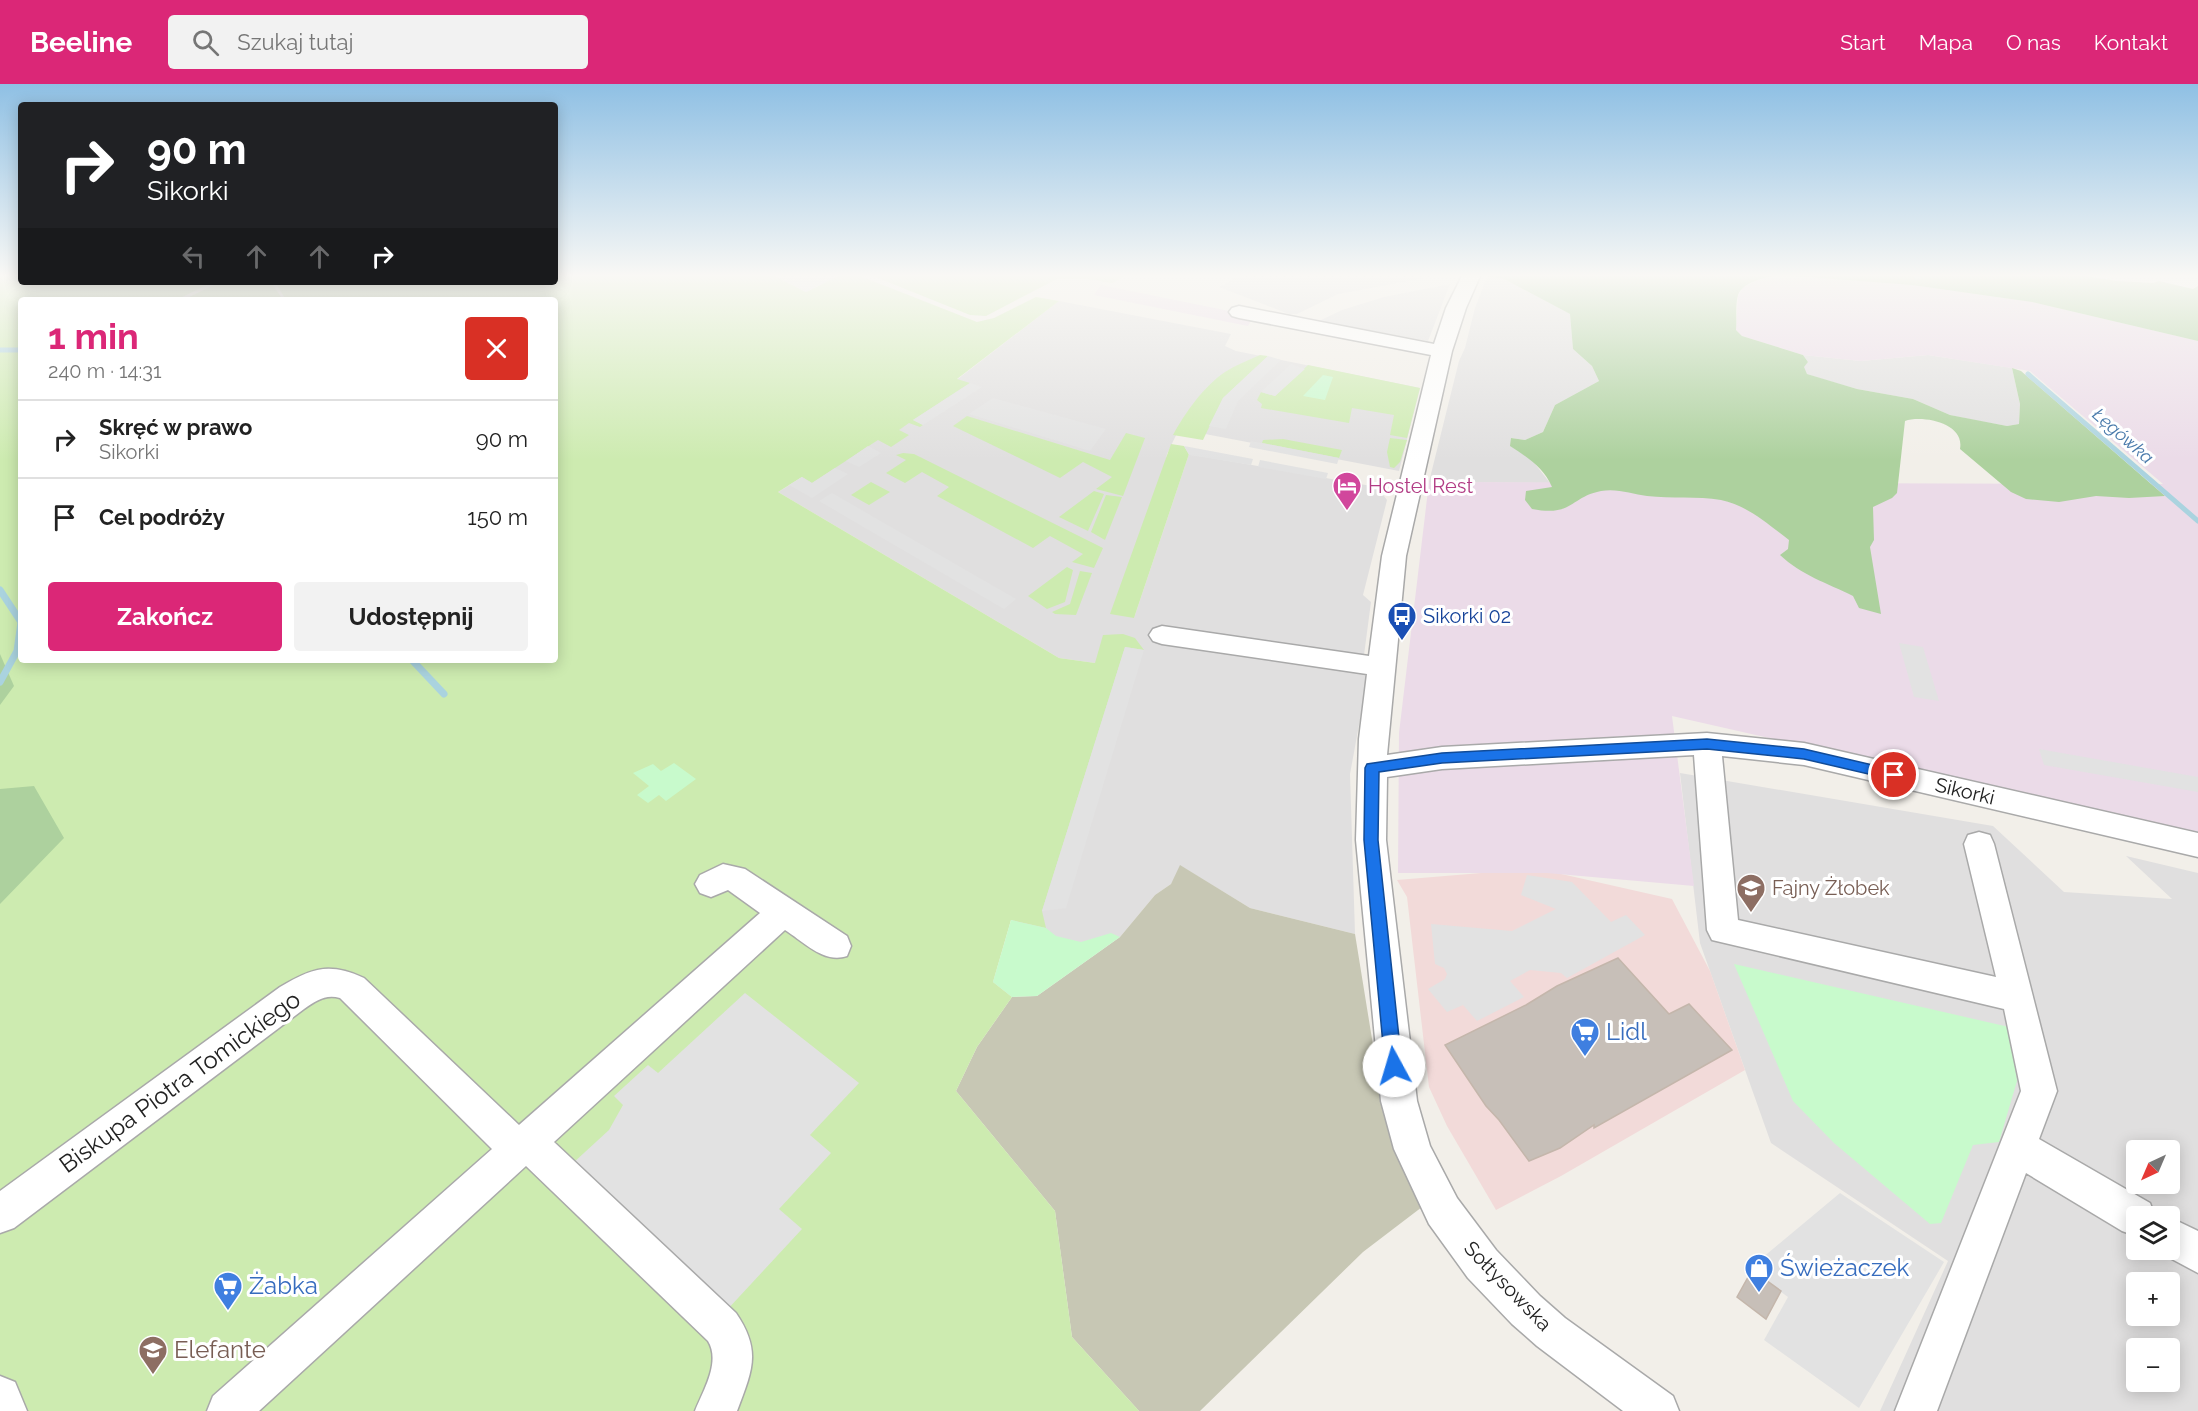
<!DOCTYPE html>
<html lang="pl">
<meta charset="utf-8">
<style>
:root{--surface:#fff;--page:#f2f2f2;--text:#222;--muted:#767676;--line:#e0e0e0;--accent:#db2777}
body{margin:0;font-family:Raleway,sans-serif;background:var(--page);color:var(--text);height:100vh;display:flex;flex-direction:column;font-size:22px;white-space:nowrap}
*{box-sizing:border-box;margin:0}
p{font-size:20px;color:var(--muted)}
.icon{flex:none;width:33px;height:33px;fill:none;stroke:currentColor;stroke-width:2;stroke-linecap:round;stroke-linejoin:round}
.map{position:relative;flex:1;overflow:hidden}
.sheet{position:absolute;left:18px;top:213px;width:540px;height:366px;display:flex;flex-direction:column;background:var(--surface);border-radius:6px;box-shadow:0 3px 15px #0003}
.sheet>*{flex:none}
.top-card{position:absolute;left:18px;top:18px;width:540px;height:183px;border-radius:6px;box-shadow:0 3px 15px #0003;background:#202124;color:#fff;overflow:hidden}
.needle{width:39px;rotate:224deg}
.fabs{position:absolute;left:2126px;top:1056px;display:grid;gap:12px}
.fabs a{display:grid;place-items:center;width:54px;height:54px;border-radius:6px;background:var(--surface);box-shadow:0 3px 15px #0003;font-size:30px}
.pin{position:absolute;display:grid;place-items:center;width:51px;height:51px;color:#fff;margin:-26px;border:3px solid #fff;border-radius:50%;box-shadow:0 2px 6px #0007}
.me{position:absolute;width:66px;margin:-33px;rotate:354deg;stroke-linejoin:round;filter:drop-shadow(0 0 4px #0008)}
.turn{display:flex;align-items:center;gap:21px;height:126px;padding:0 30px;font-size:27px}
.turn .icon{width:78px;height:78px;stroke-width:2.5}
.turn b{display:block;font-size:42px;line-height:51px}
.lanes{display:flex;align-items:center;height:57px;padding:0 30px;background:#0003;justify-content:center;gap:30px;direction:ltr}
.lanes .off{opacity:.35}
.round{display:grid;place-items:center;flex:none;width:63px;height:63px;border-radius:6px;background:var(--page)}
.head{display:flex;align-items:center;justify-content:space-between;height:102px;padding:0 30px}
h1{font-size:36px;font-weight:700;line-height:45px;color:var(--accent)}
.button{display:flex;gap:12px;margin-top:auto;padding:12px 30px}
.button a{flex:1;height:69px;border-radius:6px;background:var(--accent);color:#fff;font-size:24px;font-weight:700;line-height:69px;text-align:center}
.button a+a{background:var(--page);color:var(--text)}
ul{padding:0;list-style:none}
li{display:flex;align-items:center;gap:18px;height:78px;padding:0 30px;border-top:2px solid var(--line)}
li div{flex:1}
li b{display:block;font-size:22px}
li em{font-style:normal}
header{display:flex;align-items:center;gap:36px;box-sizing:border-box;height:84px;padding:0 30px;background:var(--accent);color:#fff}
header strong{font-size:28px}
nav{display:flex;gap:33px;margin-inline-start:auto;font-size:21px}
.search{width:420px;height:54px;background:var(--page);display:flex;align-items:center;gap:15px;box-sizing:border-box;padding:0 21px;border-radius:6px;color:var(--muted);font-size:22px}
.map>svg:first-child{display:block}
.residential{fill:#e0dfdf;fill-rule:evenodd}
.commercial{fill:#f2dad9}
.industrial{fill:#ebdbe8}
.construction{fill:#c7c7b4}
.grass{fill:#cdebb0}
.forest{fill:#add19e}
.park{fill:#c8facc}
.parking{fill:#e2e2e2}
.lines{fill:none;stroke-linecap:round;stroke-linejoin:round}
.stream-far1{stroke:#aad3df;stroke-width:5}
.stream{stroke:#aad3df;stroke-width:7}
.building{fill:#c7bfb8;stroke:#c4b6ab;stroke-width:1.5}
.minor-casing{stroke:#a9a9a9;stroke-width:3}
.minor{fill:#fff;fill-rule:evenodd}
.route{fill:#1a73e8;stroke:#114b97;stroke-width:1.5}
.labels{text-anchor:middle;stroke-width:6;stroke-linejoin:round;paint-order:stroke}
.far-water-label{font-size:18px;font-style:italic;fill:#4a7aab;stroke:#fff}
.hotel-label{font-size:20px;fill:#b23c85;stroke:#fff;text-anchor:start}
.transit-label{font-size:20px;fill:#164399;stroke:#fff;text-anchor:start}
.street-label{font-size:20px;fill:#222;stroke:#fff}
.education-label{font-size:20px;fill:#785e54;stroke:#fff;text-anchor:start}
.near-shop-label{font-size:24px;fill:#366cbe;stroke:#fff;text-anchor:start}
.near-street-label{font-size:24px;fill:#222;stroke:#fff}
.near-education-label{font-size:24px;fill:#785e54;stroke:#fff;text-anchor:start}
</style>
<header>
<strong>Beeline</strong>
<div class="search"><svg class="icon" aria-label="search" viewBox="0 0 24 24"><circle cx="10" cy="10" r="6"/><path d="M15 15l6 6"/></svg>Szukaj tutaj</div>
<nav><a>Start</a><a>Mapa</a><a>O nas</a><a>Kontakt</a></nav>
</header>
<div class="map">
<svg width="2198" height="1327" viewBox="0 0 2198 1327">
<rect width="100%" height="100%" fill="#f2efe9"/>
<!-- residential -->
<path class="residential" d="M 1243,190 L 1447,190 L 1338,210 L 1297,230 L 1289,230 L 1219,203 Z
M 1487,193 L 1504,195 L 1570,230 L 1573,265 L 1592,282 L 1599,297 L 1555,321 L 1543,348 L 1525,356 L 1511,354 L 1511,362 L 1532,376 L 1550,399 L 1429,398 L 1459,277 L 1465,264 L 1475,224 Z
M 1450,200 L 1428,257 L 1319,237 L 1342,226 L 1384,213 Z
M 1059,217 L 1231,250 L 1225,262 L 1236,267 L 1420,304 L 1399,387 L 1179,345 L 1167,370 L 1134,534 L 1189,370 L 1377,403 L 1387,416 L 1363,511 L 1371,518 L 1364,571 L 1368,592 L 1350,690 L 1355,850 L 1250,824 L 1181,782 L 1171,800 L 1155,811 L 1120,853 L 1012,913 L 993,898 L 1095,579 L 1059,574 L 778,408 L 928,318 Z
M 1803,271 L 1861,277 L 1928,271 L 2012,284 L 2020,320 L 2019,340 L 2007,342 L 1979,337 L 1950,331 L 1913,315 L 1857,305 L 1819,294 L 1807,290 L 1803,283 L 1808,278 Z
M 1680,689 L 1993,742 L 2064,808 L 2172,815 L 2126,772 L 2198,789 L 2198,1327 L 1880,1327 L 1948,1177 L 1771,1059 L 1700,859 ZM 2136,1066 L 2169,1066 L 2169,1100 L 2136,1100 ZM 2136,1132 L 2169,1132 L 2169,1166 L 2136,1166 ZM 2136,1198 L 2169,1198 L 2169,1232 L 2136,1232 ZM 2136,1264 L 2169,1264 L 2169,1298 L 2136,1298 Z"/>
<!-- commercial -->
<path class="commercial" d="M 1493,788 L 1557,789 L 1672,815 L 1710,887 L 1745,986 L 1561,1092 L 1496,1126 L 1447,1042 L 1429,1003 L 1407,813 L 1397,796 Z"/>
<!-- industrial -->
<path class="industrial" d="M 1780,191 L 1912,201 L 2032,218 L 2198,257 L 2198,751 L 1672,632 L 1694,802 L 1547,789 L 1398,789 L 1399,649 L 1429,398 L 2163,400 L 2030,287 L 1928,271 L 1861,277 L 1803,271 L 1742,252 L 1736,246 L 1738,212 L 1744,203 L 1766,193 Z
M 1101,201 L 1254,232 L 1248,242 L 1094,211 Z"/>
<!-- construction -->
<path class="construction" d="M 1180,781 L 1250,824 L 1355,850 L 1378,992 L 1389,1042 L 1422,1123 L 1363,1168 L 1200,1327 L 1139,1327 L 1072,1253 L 1055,1127 L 956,1007 L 977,963 L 1012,913 L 1037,912 L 1120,853 L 1155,811 L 1171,800 Z"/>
<!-- grass -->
<path class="grass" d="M 0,190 L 21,190 L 21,198 L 213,198 L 176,216 L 21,216 L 21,576 L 555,576 L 555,216 L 286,216 L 275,198 L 555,198 L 555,190 L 771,190 L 806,208 L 842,190 L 855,190 L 977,238 L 994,234 L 1036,213 L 1059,217 L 957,295 L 970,299 L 913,336 L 923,341 L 920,343 L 909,339 L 899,346 L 909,351 L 891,363 L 878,356 L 812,399 L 802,393 L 778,408 L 1059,574 L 1095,579 L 1103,551 L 1123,550 L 1135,554 L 1144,566 L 1125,563 L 1042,827 L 1046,844 L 1011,836 L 993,898 L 1012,913 L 977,963 L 956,1007 L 1055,1127 L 1072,1253 L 1139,1327 L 0,1327 Z
M 868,190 L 1129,190 L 1112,199 L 1088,195 L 1057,195 L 986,232 L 970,231 Z
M 220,198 L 271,198 L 283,216 L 183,216 Z
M 1260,271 L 1268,272 L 1223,314 L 1203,356 L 1173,351 C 1185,329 1204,302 1225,288 C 1236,281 1249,276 1260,271 Z
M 1308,281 L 1420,304 L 1407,354 L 1390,351 L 1394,331 L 1352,324 L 1349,339 L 1261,324 L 1262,320 L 1257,316 L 1261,308 L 1275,312 Z
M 967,332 L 1110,376 L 1126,349 L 1145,354 L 1123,412 L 1096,405 L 1112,393 L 1083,378 L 1060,394 L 953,342 Z
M 1390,354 L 1407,356 L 1400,378 L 1394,384 L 1390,383 L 1387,368 Z
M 1283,355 L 1342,366 L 1339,374 L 1262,359 L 1263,356 Z
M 1171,360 L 1184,362 L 1189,370 L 1134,534 L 1110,530 Z
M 903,369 L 914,370 L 1103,464 L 1094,484 L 1072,478 L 1083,470 L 1050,452 L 1033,464 L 937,412 L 949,403 L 922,388 L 905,399 L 886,389 L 906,376 L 896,371 Z
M 871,398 L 890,408 L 869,421 L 851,411 Z
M 1094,407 L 1104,410 L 1088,447 L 1059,433 Z
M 1106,411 L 1122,413 L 1105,456 L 1091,448 Z
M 1067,483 L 1073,486 L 1065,518 L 1047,525 L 1028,512 Z
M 1080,487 L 1092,489 L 1076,531 L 1055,530 L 1052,528 L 1070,520 Z"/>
<!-- forest -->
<path class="forest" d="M 1490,190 L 2074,190 L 2117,197 L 2153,199 L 2159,197 L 2193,205 L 2198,202 L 2198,257 L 2032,218 L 1912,201 L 1780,191 C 1768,193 1743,197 1738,211 C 1735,221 1737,236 1736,246 L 1742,252 L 1803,271 L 1808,278 L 1804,283 L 1807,290 L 1857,305 L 1913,315 L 1950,331 L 2007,342 L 2019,340 L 2020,320 L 2012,284 L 2021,287 L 2165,412 L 2129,414 L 2096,412 L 2059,418 L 2026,415 L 2011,408 L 1960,365 C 1965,339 1923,331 1905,337 L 1897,409 L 1892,414 L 1873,423 L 1874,456 L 1870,463 L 1881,530 L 1859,524 L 1853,512 C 1827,499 1801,491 1780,471 L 1788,465 L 1789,456 C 1769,441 1747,421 1721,416 C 1697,412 1672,415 1647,412 C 1632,410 1617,404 1601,407 C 1570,413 1573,433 1532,425 L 1525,416 L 1526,407 L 1552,403 C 1544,384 1527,373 1510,362 L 1511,354 L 1525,356 L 1543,348 L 1555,321 L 1599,297 L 1592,282 L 1573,265 L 1570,230 L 1504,195 L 1487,193 Z
M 0,570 L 14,602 L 0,621 Z
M 34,702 L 64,754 L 0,820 L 0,705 Z"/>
<!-- park -->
<path class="park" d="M 1323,291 L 1333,293 L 1325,316 L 1303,312 Z
M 674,679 L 696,695 L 666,717 L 659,711 L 648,719 L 637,711 L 649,702 L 633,689 L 653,680 L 661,687 Z
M 1011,836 L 1046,844 L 1056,852 L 1081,858 L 1111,849 L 1120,853 L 1037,912 L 1012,913 L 993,898 Z
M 1734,880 L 2009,943 L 2017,997 L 1999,1058 L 1973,1061 L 1941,1139 L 1930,1140 L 1834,1059 L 1793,1017 Z"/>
<!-- parking -->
<path class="parking" d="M 771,190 L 842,190 L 806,208 Z
M 1268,272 L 1281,276 L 1238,317 L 1226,345 L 1209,342 L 1223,314 Z
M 1291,280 L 1305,285 L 1275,312 L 1261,308 Z
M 970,299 L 982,303 L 923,341 L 913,336 Z
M 993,314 L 1106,345 L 1090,367 L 969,330 Z
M 1251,357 L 1262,359 L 1339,374 L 1337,380 L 1249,363 Z
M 868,362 L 881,369 L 859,383 L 846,377 Z
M 1184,362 L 1253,375 L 1251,381 L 1189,371 Z
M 1260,376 L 1328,389 L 1326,395 L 1258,383 Z
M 835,384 L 848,390 L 812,414 L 789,401 L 802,393 L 812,399 Z
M 832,409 L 1016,515 L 1004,525 L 819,417 Z
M 1899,559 L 1923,563 L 1939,617 L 1914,613 Z
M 1125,563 L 1144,566 L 1066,824 L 1042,827 Z
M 2039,665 L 2198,693 L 2198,708 L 2044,681 Z
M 1527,791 L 1572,798 L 1611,838 L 1626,831 L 1645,851 L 1567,894 L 1561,889 L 1530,886 L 1510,897 L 1524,913 L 1477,937 L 1463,921 L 1447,928 L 1428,905 L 1445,895 L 1447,890 L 1444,884 L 1435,880 L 1431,840 L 1512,847 L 1556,825 L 1521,811 Z
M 745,909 L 859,999 L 810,1051 L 831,1069 L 779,1125 L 802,1145 L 726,1227 L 572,1080 L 609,1046 L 623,1021 L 614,1012 L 648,981 L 658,989 Z
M 1840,1109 L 1944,1178 L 1859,1324 L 1764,1256 L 1788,1213 L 1749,1185 Z"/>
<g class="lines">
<!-- stream-far1 -->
<path class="stream-far1" d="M 1915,190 L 1918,193
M 0,266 L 21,266
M 2028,290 L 2198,437"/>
<!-- stream -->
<path class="stream" d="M 0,506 L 21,538 L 17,567 L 0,598
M 412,576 L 444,610"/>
</g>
<!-- building -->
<path class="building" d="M 1618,874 L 1669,930 L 1689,920 L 1732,966 L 1594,1044 L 1594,1041 L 1560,1064 L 1529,1077 L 1499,1036 L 1486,1022 L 1445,961 L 1526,921 L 1557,902 Z
M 1752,1186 L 1781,1207 L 1766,1235 L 1737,1213 Z"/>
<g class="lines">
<!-- minor casing -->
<g class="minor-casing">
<path id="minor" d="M 1463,190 L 1481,190 L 1466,224 L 1452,267 L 1406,472 L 1387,671 L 1442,663 L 1707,649 L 1804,659 L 2198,749 L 2198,773 L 1804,681 L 1722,672 L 1738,836 L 1996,893 L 1964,760 L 1968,751 L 1979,748 L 1990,751 L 1994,760 L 2057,1007 L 2039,1055 L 2150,1119 L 2155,1132 L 2136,1132 L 2136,1152 L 2122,1147 L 2026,1089 L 1937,1327 L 1895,1327 L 2021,1007 L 2004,925 L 1712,856 L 1707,846 L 1694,671 L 1442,685 L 1387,693 L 1386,756 L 1417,1017 L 1430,1062 L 1457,1114 L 1496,1166 L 1540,1212 L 1565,1234 L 1673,1312 L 1679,1327 L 1623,1327 L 1537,1262 L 1512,1240 L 1468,1194 L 1429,1140 L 1394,1065 L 1381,1017 L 1356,756 L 1359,655 L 1367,590 L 1162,560 L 1153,557 L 1149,551 L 1153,545 L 1162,542 L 1369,572 L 1382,472 L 1431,271 L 1239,234 L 1232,232 L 1229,228 L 1232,224 L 1239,222 L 1434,260 L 1446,224 Z
M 723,780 L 745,785 L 847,852 L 851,862 L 847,872 C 824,880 804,858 785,846 L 554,1058 L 736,1229 C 762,1267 752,1287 737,1327 L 695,1327 C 703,1307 721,1278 708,1257 L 526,1082 L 259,1327 L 207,1327 L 213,1312 L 492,1065 L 340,914 C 325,910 316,917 304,925 L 14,1144 L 0,1149 L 0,1107 L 280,903 C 312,884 329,878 364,894 L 519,1041 L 760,829 L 728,806 L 711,813 L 700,809 L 695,800 L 700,791 Z
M 2169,1133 L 2198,1147 L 2198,1189 L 2155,1166 L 2169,1166 Z
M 0,1292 L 15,1298 L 27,1327 L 0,1327 Z"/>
</g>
<!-- minor -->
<use href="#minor" class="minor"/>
</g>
<!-- sky -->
<linearGradient id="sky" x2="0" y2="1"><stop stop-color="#8fc0e4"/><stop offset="0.51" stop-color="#f9f8f5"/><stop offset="1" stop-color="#f9f8f5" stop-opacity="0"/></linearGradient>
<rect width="2198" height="376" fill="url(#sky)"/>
<!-- route -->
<path class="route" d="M 1707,655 L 1804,665 L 1894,686 L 1901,691 L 1894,696 L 1804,675 L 1707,665 L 1442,679 L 1379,688 L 1378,756 L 1402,982 L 1400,987 L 1394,989 L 1388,987 L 1385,982 L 1364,756 L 1365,684 L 1367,680 L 1442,669 Z"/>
<!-- icons -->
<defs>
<g id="hotel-pin" transform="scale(1.5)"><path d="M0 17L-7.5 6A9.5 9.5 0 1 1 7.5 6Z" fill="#d1479c" stroke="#fff"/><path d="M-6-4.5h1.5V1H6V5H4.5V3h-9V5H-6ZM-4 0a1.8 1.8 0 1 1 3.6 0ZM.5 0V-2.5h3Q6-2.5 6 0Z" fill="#fff"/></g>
<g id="bus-pin" transform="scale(1.5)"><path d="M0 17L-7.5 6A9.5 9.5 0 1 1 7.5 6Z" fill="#1a4fb4" stroke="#fff"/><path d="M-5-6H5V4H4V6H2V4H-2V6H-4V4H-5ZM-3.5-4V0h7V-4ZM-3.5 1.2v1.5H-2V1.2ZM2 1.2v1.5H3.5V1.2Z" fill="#fff"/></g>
<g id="school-pin" transform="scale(1.5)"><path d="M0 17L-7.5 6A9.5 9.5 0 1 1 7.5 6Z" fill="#8d6e63" stroke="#fff"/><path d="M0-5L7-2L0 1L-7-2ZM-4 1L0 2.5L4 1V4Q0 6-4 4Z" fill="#fff"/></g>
<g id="supermarket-pin" transform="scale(1.5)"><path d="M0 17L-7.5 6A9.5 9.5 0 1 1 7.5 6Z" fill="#3f7fe0" stroke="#fff"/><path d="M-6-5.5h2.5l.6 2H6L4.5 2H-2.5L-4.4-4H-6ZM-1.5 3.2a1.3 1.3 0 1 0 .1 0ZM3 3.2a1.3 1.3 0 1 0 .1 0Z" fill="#fff"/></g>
<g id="shop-pin" transform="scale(1.5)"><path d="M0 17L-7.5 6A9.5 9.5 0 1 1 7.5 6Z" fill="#3f7fe0" stroke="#fff"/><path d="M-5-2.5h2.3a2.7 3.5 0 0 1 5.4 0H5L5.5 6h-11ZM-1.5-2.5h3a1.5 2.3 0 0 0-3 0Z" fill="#fff"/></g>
</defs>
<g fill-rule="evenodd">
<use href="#hotel-pin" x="1347" y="402"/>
<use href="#bus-pin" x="1402" y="532"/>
<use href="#school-pin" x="1751" y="804"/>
<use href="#supermarket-pin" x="1585" y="948"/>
<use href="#shop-pin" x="1759" y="1184"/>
<use href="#supermarket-pin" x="228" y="1202"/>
<use href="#school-pin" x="153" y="1266"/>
</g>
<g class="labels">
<!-- far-water labels -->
<g class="far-water-label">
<text transform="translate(2123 352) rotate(41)" y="6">Łęgówka</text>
</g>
<!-- hotel labels -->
<g class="hotel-label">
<text x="1368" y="409">Hostel Rest</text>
</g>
<!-- transit labels -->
<g class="transit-label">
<text x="1423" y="539">Sikorki 02</text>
</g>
<!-- street labels -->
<g class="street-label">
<text transform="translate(1965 707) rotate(13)" y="7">Sikorki</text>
<text transform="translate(1508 1202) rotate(46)" y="7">Sołtysowska</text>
</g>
<!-- education labels -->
<g class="education-label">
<text x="1772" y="811">Fajny Żłobek</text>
</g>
<!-- near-shop labels -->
<g class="near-shop-label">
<text x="1606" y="956">Lidl</text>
<text x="1780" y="1192">Świeżaczek</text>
<text x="249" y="1210">Żabka</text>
</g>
<!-- near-street labels -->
<g class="near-street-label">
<text transform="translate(180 998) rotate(-36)" y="8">Biskupa Piotra Tomickiego</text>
</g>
<!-- near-education labels -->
<g class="near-education-label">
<text x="174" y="1274">Elefante</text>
</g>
</g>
</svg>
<div class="fabs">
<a><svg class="needle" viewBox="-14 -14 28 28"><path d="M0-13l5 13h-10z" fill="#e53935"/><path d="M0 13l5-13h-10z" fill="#767676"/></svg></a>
<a><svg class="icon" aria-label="layers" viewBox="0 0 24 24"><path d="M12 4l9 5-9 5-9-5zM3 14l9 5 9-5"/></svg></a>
<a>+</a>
<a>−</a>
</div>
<div class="pin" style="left:1894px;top:691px;background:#d93025"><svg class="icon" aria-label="arrive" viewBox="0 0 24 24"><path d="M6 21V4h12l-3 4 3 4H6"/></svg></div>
<svg class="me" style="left:1394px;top:982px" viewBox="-20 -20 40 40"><circle r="19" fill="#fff"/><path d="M0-13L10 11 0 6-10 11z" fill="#1a73e8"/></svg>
<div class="top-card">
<div class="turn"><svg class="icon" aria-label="right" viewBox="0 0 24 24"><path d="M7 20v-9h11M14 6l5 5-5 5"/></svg><div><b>90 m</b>Sikorki</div></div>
<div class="lanes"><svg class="icon off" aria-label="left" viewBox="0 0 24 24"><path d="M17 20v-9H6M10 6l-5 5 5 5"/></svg><svg class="icon off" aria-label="ahead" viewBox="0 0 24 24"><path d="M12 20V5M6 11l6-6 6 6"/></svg><svg class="icon off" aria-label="ahead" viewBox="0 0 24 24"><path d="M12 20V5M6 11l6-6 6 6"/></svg><svg class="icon" aria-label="right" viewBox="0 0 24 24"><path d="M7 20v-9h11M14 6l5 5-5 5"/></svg></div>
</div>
<section class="sheet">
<div class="head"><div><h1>1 min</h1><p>240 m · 14:31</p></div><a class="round" style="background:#d93025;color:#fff"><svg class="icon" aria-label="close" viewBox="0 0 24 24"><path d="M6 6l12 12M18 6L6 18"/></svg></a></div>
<ul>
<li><svg class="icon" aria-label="right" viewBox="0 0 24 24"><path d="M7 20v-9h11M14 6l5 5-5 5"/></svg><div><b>Skręć w prawo</b><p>Sikorki</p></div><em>90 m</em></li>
<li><svg class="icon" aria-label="arrive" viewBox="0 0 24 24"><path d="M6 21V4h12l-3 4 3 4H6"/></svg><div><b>Cel podróży</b></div><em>150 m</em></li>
</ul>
<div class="button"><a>Zakończ</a><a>Udostępnij</a></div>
</section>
</div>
